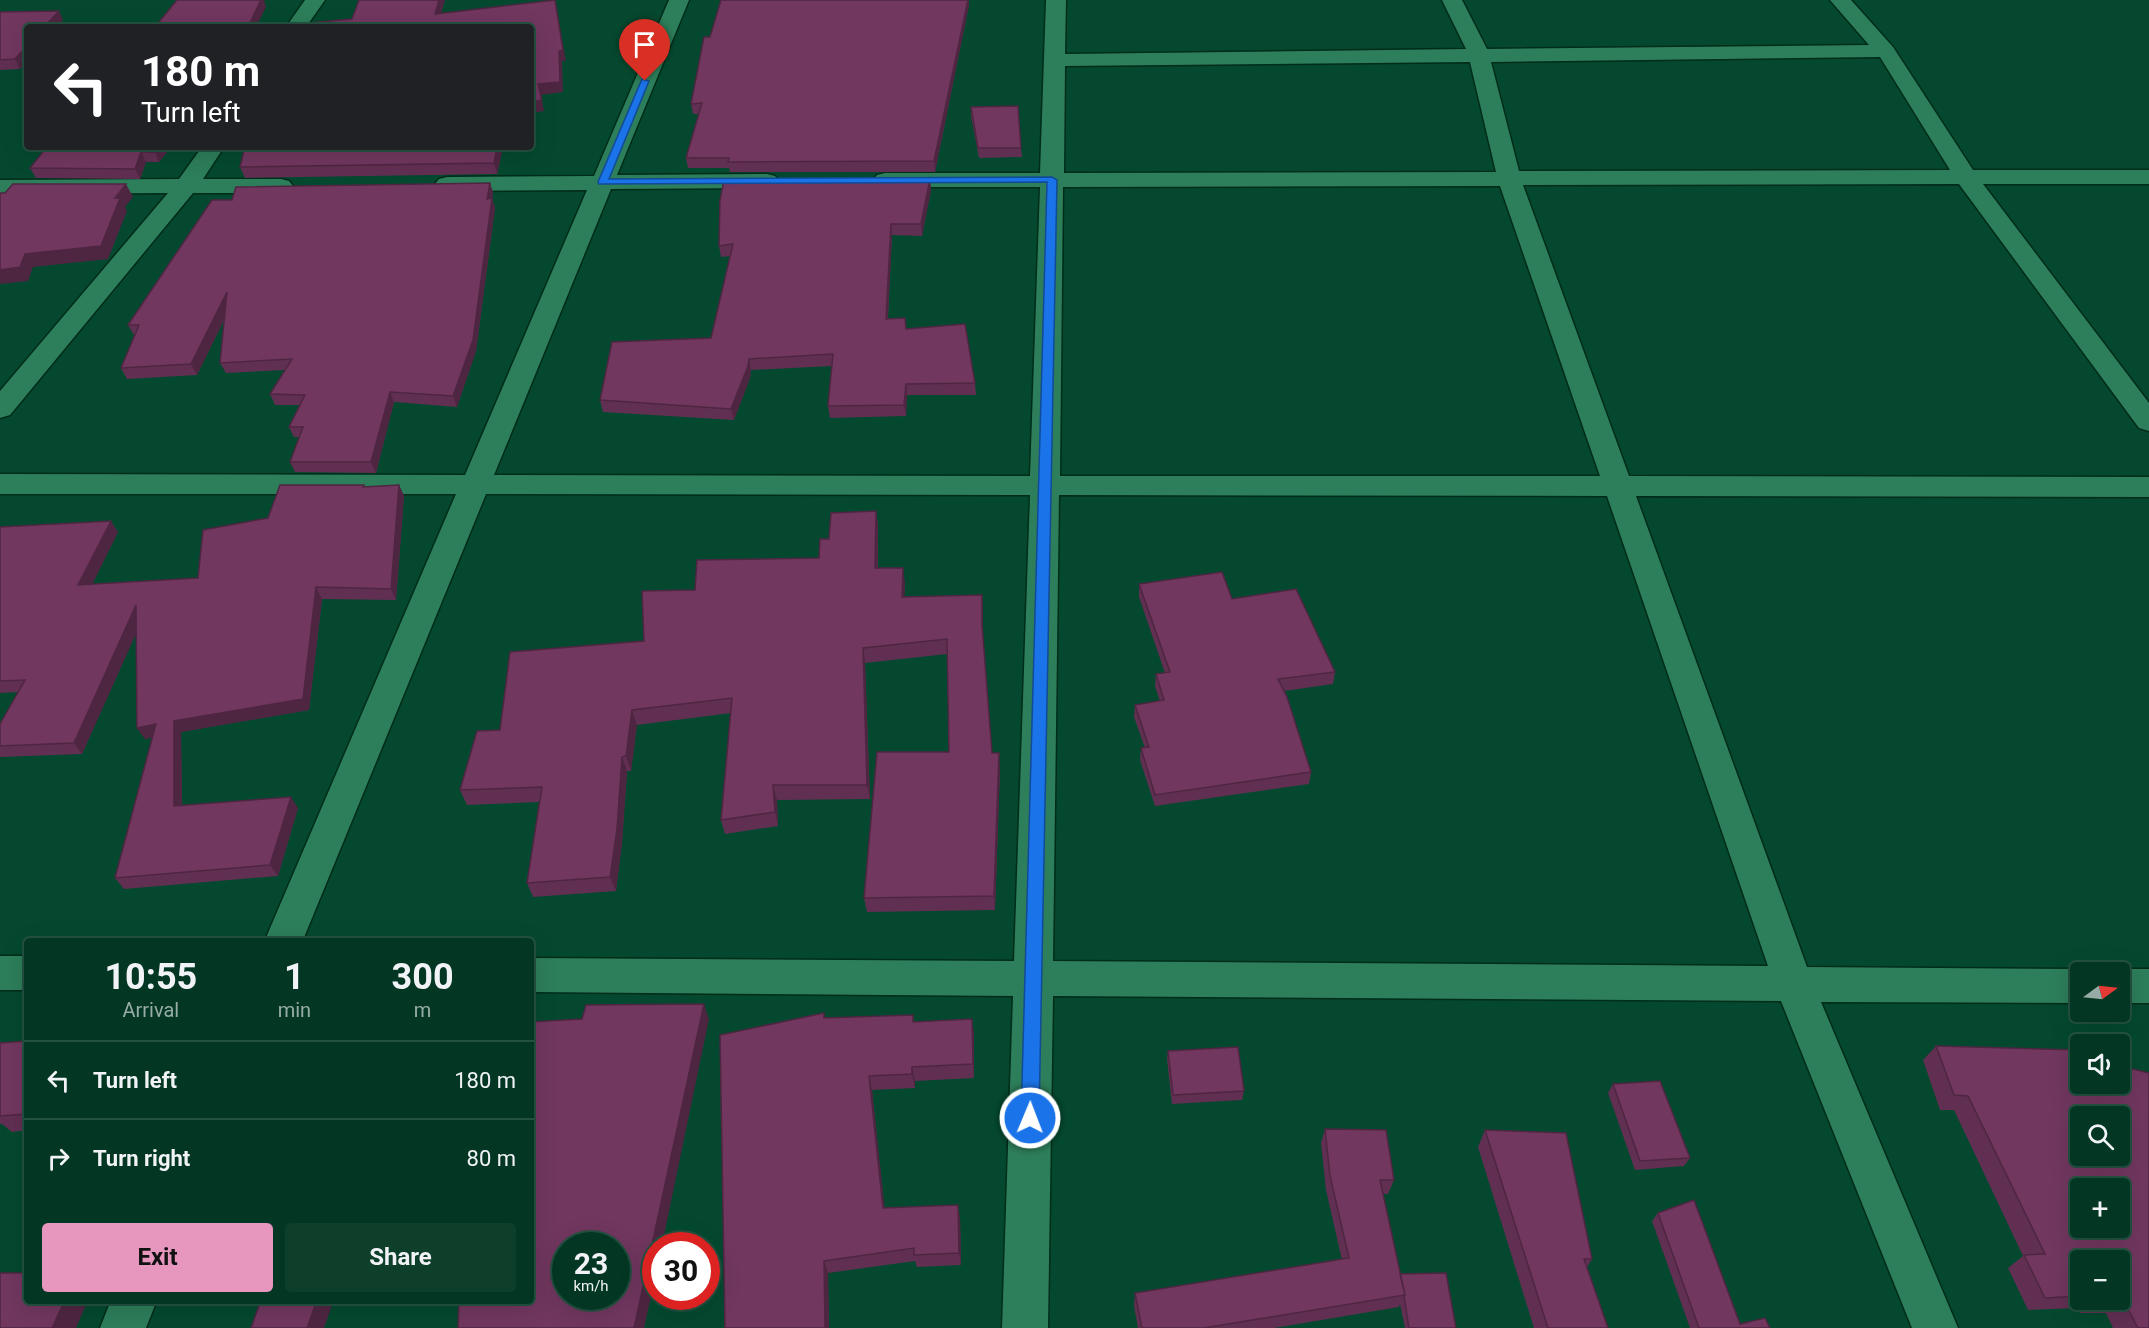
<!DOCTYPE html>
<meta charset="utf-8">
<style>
:root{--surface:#033723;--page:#0d3f2b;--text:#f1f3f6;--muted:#97aca6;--line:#245141;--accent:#e797bd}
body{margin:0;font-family:Roboto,sans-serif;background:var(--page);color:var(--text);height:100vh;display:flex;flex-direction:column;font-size:22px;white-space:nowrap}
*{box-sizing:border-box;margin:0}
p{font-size:20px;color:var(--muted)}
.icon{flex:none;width:33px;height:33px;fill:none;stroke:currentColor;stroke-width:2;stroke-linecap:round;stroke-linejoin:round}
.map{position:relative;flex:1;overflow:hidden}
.details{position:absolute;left:24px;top:938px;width:510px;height:366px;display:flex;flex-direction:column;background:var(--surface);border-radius:6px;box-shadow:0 6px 24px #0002,0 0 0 2px var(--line)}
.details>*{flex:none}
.hud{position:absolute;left:24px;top:24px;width:510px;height:126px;border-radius:6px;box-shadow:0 6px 24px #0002,0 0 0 2px var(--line);background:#202124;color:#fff;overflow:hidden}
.needle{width:39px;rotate:75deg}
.controls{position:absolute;left:2070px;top:962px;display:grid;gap:12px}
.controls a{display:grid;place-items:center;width:60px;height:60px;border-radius:6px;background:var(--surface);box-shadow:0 6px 24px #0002,0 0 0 2px var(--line);font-size:30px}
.speed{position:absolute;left:552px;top:1232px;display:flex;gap:12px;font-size:30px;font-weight:700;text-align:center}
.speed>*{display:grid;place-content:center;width:78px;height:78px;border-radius:50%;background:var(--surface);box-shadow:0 6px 24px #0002,0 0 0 2px var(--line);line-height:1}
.speed small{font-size:15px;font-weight:400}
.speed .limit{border:9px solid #d22;background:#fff;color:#111}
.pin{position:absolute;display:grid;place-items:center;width:51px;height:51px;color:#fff;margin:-62px -26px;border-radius:50% 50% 50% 0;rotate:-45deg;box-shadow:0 0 6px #0007}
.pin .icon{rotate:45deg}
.me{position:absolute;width:66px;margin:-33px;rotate:1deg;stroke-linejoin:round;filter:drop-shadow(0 0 4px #0008)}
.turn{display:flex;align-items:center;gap:21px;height:126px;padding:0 18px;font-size:27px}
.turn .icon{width:78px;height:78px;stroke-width:2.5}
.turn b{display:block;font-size:42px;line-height:51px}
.eta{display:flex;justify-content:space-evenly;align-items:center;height:102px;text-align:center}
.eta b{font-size:36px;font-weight:700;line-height:42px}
.cta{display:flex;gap:12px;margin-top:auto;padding:12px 18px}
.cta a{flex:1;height:69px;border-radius:6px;background:var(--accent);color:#111;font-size:24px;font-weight:700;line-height:69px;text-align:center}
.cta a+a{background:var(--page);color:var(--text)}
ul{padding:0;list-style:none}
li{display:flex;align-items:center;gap:18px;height:78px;padding:0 18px;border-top:2px solid var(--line)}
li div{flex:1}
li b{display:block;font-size:22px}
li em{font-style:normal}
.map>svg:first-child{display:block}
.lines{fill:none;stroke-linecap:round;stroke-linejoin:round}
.minor-casing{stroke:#002c1a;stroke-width:3}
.minor{fill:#2d7e5a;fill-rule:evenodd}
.wall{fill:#612f52;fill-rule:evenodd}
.shaded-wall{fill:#4f2642}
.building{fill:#71375f;stroke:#4f2642;stroke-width:1.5;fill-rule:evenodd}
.route{fill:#1a73e8;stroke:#114b97;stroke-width:1.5}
</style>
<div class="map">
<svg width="2149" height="1328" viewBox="0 0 2149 1328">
<rect width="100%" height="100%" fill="#04492f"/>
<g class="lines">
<!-- minor casing -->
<g class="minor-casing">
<path id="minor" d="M 305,0 L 325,0 L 306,27 L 286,27 Z
M 669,0 L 689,0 L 617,175 L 767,174 L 775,176 L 779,181 L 775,186 L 767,188 L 611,189 L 494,475 L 1030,476 L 1040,187 L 885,187 L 877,185 L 873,180 L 877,175 L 885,173 L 1040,173 L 1046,0 L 1066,0 L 1065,54 L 1466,49 L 1442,0 L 1462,0 L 1487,49 L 1869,45 L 1830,0 L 1851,0 L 1893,47 L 1973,170 L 2149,170 L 2149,184 L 1983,184 L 2149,403 L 2149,431 L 2139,428 L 1959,184 L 1523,185 L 1629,476 L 2149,477 L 2149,497 L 1636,496 L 1807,967 L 2080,969 L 2089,972 L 2080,972 L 2080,1003 L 1821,1002 L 1958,1328 L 1912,1328 L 1781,1001 L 1053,996 L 1048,1328 L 1002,1328 L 1013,996 L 531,992 L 531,958 L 1014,961 L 1030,495 L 486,494 L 303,940 L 265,940 L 456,494 L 0,494 L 0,474 L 465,475 L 587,190 L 447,191 L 439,189 L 435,184 L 439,179 L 447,177 L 594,176 ZM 1880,57 L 1950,170 L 1519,171 L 1491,62 ZM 1470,62 L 1496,172 L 1064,173 L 1065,66 ZM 1500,186 L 1600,476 L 1060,476 L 1063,187 ZM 1059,495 L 1607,496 L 1768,966 L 1053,961 Z
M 202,147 L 224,147 L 203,179 L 281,179 L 289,181 L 293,186 L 289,191 L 281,193 L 193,193 L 10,415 L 0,418 L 0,391 L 168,193 L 0,194 L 0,180 L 179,179 Z
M 0,956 L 27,956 L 27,990 L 0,990 Z
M 2120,969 L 2149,969 L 2149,1003 L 2120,1003 L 2120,972 L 2111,972 Z
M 111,1300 L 157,1300 L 146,1328 L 100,1328 Z"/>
</g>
<!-- minor -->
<use href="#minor" class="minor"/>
</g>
<!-- wall -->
<path class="wall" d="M 721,0 L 969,0 L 969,5 L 935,172 L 730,172 L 729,168 L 688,168 L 686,158 L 699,114 L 693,114 L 691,104 Z
M 0,12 L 63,20 L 27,27 L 27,61 L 20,69 L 0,70 Z
M 971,107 L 1021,148 L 1022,157 L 979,158 L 971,116 Z
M 171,147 L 159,162 L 146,162 L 140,179 L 36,178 L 30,168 Z
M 245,147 L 503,147 L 497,174 L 245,178 L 240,167 Z
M 930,179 L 931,190 L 922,236 L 892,235 L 888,319 L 906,329 L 975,383 L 976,395 L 907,395 L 906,416 L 830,418 L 828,406 L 832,366 L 751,370 L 750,378 L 734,420 L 603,412 L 600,400 L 711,338 L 730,256 L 721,257 L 719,246 Z
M 490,183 L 493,193 L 492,198 L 495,208 L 476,351 L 457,407 L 394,402 L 376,473 L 295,472 L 290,462 L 299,437 L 294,437 L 289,427 L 300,405 L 275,405 L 270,394 L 285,370 L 226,373 L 220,363 L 225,318 L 197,375 L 127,379 L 121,368 L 135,335 L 134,335 L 128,325 L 232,200 Z
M 399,485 L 404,496 L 396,600 L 322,599 L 309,710 L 181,732 L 182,806 L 298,808 L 278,876 L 124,889 L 115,878 L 152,737 L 145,739 L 137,728 L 136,633 L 82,754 L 0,757 L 0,724 L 19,692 L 0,693 L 0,527 L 118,532 L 92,584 L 198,578 L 268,518 L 365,487 Z
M 876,511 L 878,526 L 878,568 L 905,583 L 904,597 L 983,610 L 983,637 L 992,753 L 1000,768 L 995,910 L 867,912 L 864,898 L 949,752 L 947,654 L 865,663 L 870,799 L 777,800 L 778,826 L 725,834 L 721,820 L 731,713 L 637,725 L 631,771 L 627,771 L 622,843 L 616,891 L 533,897 L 527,883 L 539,802 L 467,805 L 460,790 L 500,730 L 644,641 L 695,590 L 819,558 L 829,539 Z
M 1139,584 L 1232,599 L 1335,672 L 1333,684 L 1284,691 L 1311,772 L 1309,784 L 1155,806 L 1140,760 L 1141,748 L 1145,748 L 1134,717 L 1135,705 L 1160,701 L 1155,686 L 1156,674 L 1165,673 L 1139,597 Z
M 824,1013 L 825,1018 L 913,1015 L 914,1022 L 974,1033 L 974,1078 L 915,1081 L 915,1088 L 872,1090 L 884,1208 L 960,1217 L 961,1265 L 917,1267 L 915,1261 L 828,1273 L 829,1328 L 725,1328 Z
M 27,1041 L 27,1130 L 12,1132 L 2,1124 L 0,1124 L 0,1043 Z
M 1936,1046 L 2149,1328 L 2113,1328 L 2106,1313 L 2080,1313 L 2078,1308 L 2028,1310 L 2008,1268 L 2023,1256 L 1954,1110 L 1940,1110 L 1923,1060 ZM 2080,1260 L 2120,1299 L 2080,1299 Z
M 1168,1051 L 1244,1091 L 1242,1100 L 1172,1104 L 1167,1059 Z
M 1613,1084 L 1690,1158 L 1684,1166 L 1635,1170 L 1608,1093 Z
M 1325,1129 L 1394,1180 L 1388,1194 L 1383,1194 L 1400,1274 L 1456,1328 L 1405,1328 L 1400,1304 L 1399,1307 L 1274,1328 L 1138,1328 L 1134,1306 L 1135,1293 L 1342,1260 L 1326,1190 L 1321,1143 Z
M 1485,1130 L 1592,1259 L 1587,1267 L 1608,1328 L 1534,1328 L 1478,1147 Z
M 1658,1213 L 1740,1324 L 1770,1328 L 1690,1328 L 1652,1221 Z"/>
<!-- shaded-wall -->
<path class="shaded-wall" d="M 261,0 L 264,0 L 266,7 L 256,27 L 248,27 Z
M 439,0 L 445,0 L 438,24 L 435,14 Z
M 555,0 L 557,10 L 566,61 L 562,61 L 563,92 L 541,95 L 544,111 L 531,113 L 531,102 L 538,84 Z
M 968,0 L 969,0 L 969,5 L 935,172 L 934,161 Z
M 59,11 L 63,20 L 57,27 L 44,27 Z
M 27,46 L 27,61 L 20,69 L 15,59 Z
M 159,147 L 171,147 L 159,162 L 155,152 Z
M 497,147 L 503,147 L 497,174 L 494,163 Z
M 141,152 L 146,162 L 140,179 L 135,169 Z
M 930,179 L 931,190 L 922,236 L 921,224 Z
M 490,183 L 493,193 L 492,198 L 495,208 L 476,351 L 457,407 L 453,396 Z
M 126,184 L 133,197 L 125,207 L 127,211 L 108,259 L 33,267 L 28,281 L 0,284 L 0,270 L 115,198 Z
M 891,224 L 892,235 L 887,331 L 886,319 Z
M 227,292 L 232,303 L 197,375 L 191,364 Z
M 749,359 L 751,370 L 750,378 L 734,420 L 731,409 Z
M 906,384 L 907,395 L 906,416 L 904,405 Z
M 390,392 L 394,402 L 376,473 L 371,462 Z
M 399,485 L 404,496 L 396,600 L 391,589 Z
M 876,511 L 878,526 L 877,583 L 875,568 Z
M 111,521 L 118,532 L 86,597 L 78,585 Z
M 903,568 L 905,583 L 904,612 L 902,597 Z
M 316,587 L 322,599 L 309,710 L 181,732 L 182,817 L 174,806 L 174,721 Z
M 982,595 L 983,610 L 983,639 L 982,624 Z
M 136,605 L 144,616 L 82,754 L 74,743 Z
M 863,648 L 865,663 L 870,799 L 867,785 Z
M 632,710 L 637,725 L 631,771 L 626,756 Z
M 156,724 L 164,735 L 145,739 L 137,728 Z
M 999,753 L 1000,768 L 995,910 L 994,896 Z
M 622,757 L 627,771 L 622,843 L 616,891 L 610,877 Z
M 773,785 L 777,800 L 778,826 L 775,812 Z
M 291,797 L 298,808 L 278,876 L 270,865 Z
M 704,1004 L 709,1019 L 662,1245 L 656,1245 L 656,1274 L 644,1328 L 634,1328 Z
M 972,1019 L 974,1033 L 974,1078 L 973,1064 Z
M 912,1067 L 915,1081 L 915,1088 L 912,1074 Z
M 869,1076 L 872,1090 L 886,1220 L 883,1208 Z
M 958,1205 L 960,1217 L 961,1265 L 959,1253 Z
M 824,1261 L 828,1273 L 829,1328 L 825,1328 Z
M 65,1300 L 88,1300 L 76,1328 L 52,1328 Z
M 317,1300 L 334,1300 L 324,1328 L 307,1328 Z"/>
<!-- building -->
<path class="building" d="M 177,0 L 261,0 L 248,27 L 155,27 Z
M 359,0 L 439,0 L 435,14 L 555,0 L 563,50 L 559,51 L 560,82 L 538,84 L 542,100 L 531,102 L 531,27 L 274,27 L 275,26 L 352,19 Z
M 721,0 L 968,0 L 934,161 L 728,162 L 729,158 L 686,158 L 702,103 L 691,104 L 704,37 L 710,37 Z
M 59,11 L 44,27 L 27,27 L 27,46 L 15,59 L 0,60 L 0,12 Z
M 1018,106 L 1021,148 L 978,148 L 971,107 Z
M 47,147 L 159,147 L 155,152 L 141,152 L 135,169 L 30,168 Z
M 245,147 L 497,147 L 494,163 L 240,167 Z
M 930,179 L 921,224 L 891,224 L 886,319 L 905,318 L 906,329 L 965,324 L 975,383 L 906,384 L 904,405 L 828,406 L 833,354 L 749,359 L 748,366 L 731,409 L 600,400 L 612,342 L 711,338 L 733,244 L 719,246 L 720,200 L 724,180 Z
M 490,183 L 487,199 L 492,198 L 473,340 L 453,396 L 390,392 L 371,462 L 290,462 L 303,427 L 289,427 L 305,395 L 270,394 L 292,359 L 220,363 L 227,292 L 191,364 L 121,368 L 139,325 L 128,325 L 212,200 L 232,200 L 236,187 Z
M 13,184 L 126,184 L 115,198 L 120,198 L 101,246 L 25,254 L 20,267 L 0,270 L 0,193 L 5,193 Z
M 280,485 L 364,485 L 363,487 L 399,485 L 391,589 L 316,587 L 303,699 L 174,721 L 174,806 L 291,797 L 270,865 L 115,878 L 156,724 L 137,728 L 136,605 L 74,743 L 0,746 L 0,724 L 25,680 L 0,681 L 0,527 L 111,521 L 78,585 L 198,578 L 203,530 L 268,518 Z
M 876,511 L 875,568 L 903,568 L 902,597 L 982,595 L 982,624 L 992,753 L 999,753 L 994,896 L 864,898 L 877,752 L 949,752 L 947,639 L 863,648 L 867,785 L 773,785 L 775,812 L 721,820 L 732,698 L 632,710 L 626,756 L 622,757 L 617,829 L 610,877 L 527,883 L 542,787 L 460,790 L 477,731 L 500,730 L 510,652 L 644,641 L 642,591 L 695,590 L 697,560 L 819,558 L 820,539 L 829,539 L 831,513 Z
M 1222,572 L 1232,599 L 1296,589 L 1335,672 L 1278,679 L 1287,697 L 1311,772 L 1155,795 L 1141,748 L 1149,747 L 1135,705 L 1164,700 L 1156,674 L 1170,672 L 1139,584 Z
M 704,1004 L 634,1328 L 458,1328 L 459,1300 L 531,1300 L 531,1022 L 582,1019 L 586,1005 ZM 566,1245 L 616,1245 L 616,1296 L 566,1296 Z
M 824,1013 L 824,1018 L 913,1015 L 913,1022 L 972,1019 L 973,1064 L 912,1067 L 912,1074 L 869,1076 L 883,1208 L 958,1205 L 959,1253 L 914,1255 L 914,1248 L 824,1261 L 825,1328 L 725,1328 L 720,1035 Z
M 27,1041 L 27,1114 L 0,1116 L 0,1043 Z
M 1936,1046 L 2080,1050 L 2080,1083 L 2120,1083 L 2120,1066 L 2149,1073 L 2149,1328 L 2138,1328 L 2124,1301 L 2098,1300 L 2097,1299 L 2120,1299 L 2120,1260 L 2080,1260 L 2080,1296 L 2045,1298 L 2024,1255 L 2045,1254 L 1968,1096 L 1954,1095 ZM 2080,1116 L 2120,1116 L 2120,1155 L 2080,1155 ZM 2080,1188 L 2120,1188 L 2120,1227 L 2080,1227 Z
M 1238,1047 L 1244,1091 L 1173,1095 L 1168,1051 Z
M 1660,1081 L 1690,1158 L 1640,1161 L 1613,1084 Z
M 1325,1129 L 1386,1130 L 1394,1180 L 1380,1180 L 1405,1295 L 1204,1328 L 1142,1328 L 1135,1293 L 1349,1258 L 1330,1176 Z
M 1485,1130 L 1566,1133 L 1592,1259 L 1584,1259 L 1608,1328 L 1548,1328 Z
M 1694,1200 L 1740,1324 L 1765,1318 L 1770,1328 L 1699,1328 L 1658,1213 Z
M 0,1273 L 27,1273 L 27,1300 L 65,1300 L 52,1328 L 0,1328 Z
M 1446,1273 L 1456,1328 L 1409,1328 L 1404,1296 L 1405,1295 L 1400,1274 Z
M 261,1300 L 317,1300 L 307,1328 L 251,1328 Z"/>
<!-- route -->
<path class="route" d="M 642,79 L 649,81 L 609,179 L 1052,177 L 1057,180 L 1039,1118 L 1036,1124 L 1030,1127 L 1024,1124 L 1021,1118 L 1047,182 L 599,184 L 598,182 Z"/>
</svg>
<div class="controls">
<a><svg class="needle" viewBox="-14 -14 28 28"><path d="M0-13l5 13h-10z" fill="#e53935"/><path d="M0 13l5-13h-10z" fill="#97aca6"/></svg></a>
<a><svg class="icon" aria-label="sound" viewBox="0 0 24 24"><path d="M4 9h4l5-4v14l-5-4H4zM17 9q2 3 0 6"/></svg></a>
<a><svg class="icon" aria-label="search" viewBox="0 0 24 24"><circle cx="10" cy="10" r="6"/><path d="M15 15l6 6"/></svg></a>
<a>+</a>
<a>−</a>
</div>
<div class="speed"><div>23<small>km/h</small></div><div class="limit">30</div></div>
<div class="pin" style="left:645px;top:81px;background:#d93025"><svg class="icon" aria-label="arrive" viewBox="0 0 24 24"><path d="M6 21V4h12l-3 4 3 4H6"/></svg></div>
<svg class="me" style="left:1030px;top:1118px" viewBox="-20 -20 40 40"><circle r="17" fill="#1a73e8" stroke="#fff" stroke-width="3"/><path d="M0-11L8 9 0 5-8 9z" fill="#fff"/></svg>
<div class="hud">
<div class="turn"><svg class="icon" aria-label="left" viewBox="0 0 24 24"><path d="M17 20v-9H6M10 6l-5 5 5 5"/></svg><div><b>180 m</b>Turn left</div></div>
</div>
<section class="details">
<div class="eta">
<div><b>10:55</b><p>Arrival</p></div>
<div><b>1</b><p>min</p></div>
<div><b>300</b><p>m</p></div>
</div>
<ul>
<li><svg class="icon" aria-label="left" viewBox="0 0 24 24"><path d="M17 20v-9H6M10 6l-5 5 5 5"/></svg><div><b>Turn left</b></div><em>180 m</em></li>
<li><svg class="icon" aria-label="right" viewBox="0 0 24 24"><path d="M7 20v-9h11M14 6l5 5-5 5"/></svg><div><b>Turn right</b></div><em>80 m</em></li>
</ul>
<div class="cta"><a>Exit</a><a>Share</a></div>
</section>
</div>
